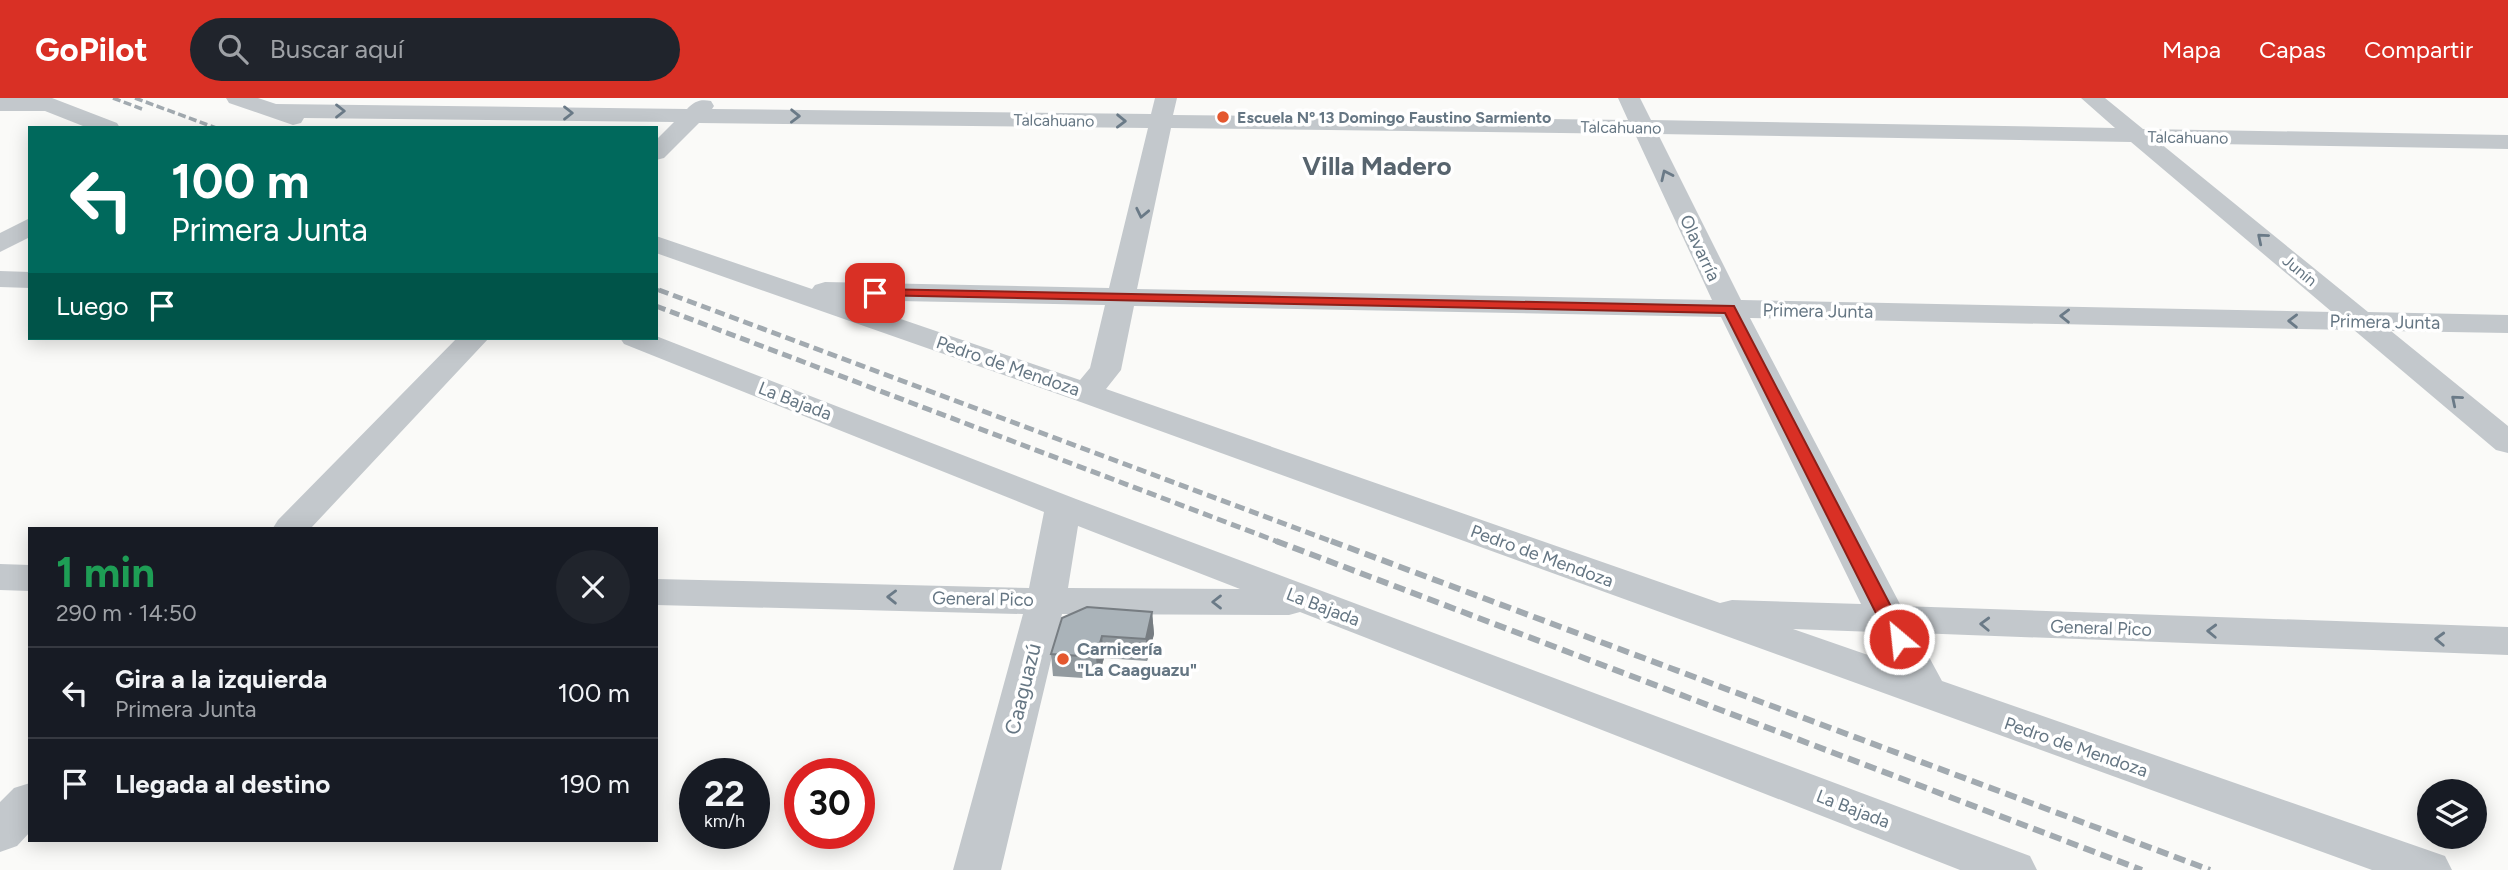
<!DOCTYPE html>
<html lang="es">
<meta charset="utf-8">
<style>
:root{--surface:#171b24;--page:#20242c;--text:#f1f3f6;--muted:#9ea1a6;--line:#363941;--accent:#d93025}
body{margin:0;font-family:Figtree,sans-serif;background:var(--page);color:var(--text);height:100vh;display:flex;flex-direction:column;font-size:26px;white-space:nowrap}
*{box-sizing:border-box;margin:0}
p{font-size:23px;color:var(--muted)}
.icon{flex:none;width:38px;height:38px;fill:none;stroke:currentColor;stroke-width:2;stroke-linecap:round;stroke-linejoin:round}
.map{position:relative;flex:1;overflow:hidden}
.sheet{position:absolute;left:28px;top:429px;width:630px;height:315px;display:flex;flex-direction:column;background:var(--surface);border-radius:0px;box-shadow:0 4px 18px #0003}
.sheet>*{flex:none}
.guide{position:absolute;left:28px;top:28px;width:630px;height:214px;border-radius:0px;box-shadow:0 4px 18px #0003;background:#00695c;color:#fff;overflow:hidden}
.buttons{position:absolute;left:2417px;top:681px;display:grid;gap:14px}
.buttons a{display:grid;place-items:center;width:70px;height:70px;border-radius:50%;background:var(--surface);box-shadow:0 4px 18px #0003;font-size:35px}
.speed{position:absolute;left:679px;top:660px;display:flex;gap:14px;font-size:35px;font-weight:700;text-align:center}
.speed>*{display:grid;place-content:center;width:91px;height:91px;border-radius:50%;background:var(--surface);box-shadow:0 4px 18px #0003;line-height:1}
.speed small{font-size:18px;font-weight:400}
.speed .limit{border:10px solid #d22;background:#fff;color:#111}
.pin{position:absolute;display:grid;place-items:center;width:60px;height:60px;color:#fff;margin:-30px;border-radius:14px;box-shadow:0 4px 10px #0006}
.me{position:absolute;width:77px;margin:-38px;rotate:332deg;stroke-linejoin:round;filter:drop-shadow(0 0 5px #0008)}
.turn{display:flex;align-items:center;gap:24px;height:147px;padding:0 28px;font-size:32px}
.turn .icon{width:91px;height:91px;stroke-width:2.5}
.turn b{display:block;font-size:49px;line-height:60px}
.then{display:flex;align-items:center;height:66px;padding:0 28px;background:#0003;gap:14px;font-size:26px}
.round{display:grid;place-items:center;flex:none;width:74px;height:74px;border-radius:37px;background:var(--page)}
.summary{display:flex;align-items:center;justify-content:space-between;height:119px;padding:0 28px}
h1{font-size:42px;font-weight:700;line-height:52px;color:#1e9e55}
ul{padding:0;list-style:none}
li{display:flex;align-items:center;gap:21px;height:91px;padding:0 28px;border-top:2px solid var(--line)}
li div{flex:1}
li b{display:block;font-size:26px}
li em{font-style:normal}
header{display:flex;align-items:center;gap:42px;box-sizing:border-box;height:98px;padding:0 35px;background:var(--accent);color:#fff}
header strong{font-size:33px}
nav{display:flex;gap:38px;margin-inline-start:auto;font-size:24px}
.search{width:490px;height:63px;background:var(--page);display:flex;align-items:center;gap:18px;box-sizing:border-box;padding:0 24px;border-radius:38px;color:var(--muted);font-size:26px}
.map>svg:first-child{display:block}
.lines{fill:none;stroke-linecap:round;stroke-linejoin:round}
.minor{fill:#c3c8cc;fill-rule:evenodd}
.rail-far2{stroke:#a2aab0;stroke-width:3.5;stroke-dasharray:8 3.5;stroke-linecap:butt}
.rail-far1{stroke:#a2aab0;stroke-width:5;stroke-dasharray:10 5;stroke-linecap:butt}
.rail{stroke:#a2aab0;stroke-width:6;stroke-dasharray:12 6;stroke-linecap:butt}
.wall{fill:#929a9f}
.shaded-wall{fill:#777d82}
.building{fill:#aab3b9;stroke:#777d82;stroke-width:2}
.oneway{stroke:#6a7a87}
.route{fill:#d93025;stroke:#8d1f18;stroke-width:2}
.poi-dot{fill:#e4572e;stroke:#fff;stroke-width:2.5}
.labels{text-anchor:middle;stroke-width:7;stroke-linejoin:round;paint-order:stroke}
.far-poi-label{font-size:16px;font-weight:bold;fill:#657683;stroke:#fff;text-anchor:start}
.far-street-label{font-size:16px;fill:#657683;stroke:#fff}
.street-label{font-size:18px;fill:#657683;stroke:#fff}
.poi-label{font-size:18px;font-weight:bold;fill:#657683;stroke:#fff;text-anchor:start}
.near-street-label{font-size:21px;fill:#657683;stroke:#fff}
.far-town-label{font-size:26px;font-weight:bold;fill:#57646e;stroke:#fff}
</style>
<header>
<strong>GoPilot</strong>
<div class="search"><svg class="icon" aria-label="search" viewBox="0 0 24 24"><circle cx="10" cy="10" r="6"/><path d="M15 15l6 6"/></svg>Buscar aquí</div>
<nav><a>Mapa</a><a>Capas</a><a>Compartir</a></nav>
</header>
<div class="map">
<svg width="2508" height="772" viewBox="0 0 2508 772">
<rect width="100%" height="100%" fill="#fafaf8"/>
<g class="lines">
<!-- minor -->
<path class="minor" d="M 0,0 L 52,0 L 117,25 L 120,30 L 88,30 L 45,13 L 0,13 Z
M 226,0 L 258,0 L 276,6 L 687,11 C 695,3 700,1 711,3 L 714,8 L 712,11 L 1151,16 L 1155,0 L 1177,0 L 1173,17 L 1628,22 L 1618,0 L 1640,0 L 1651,22 L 2115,30 L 2081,0 L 2105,0 L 2143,31 L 2508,37 L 2508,51 L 2160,45 L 2368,214 L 2508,217 L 2508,235 L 2391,233 L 2508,328 L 2508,355 L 2496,352 L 2354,232 L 1750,220 L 1901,508 L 2508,529 L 2508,557 L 1916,535 L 1942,583 L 2445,758 L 2452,772 L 2372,772 L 1075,302 L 656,155 L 656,138 L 812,191 L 815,187 L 825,184 L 1109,190 L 1148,30 L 699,25 L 664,60 L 656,62 L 656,42 L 674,24 L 304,20 L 301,25 L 293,27 L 229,5 ZM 1171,30 L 1635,36 L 1712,202 L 1137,191 ZM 1658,36 L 2131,44 L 2332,214 L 1741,202 ZM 845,202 L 1105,207 L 1090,270 L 1080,282 ZM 1134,208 L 1721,219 L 1861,506 L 1732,502 L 1720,505 L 1106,291 L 1121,272 ZM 1793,531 L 1875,534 L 1891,565 Z
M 30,120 L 30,139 L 0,154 L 0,135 Z
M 0,173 L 30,174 L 30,190 L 0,189 Z
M 656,238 L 1076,401 L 2030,758 L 2037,772 L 1960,772 L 1300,514 L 1289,517 L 1062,516 L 1001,772 L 953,772 L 1023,516 L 656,507 L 656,481 L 1029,490 L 1044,414 L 624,246 L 620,240 ZM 1078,428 L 1240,491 L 1068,490 Z
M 457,240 L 489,240 L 311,430 L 273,430 L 278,422 Z
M 0,466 L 30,467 L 30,493 L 0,492 Z
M 30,685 L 30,734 L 17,748 L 0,754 L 0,704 L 14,690 Z"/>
<!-- rail-far2 -->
<path class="rail-far2" d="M 113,0 L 142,11
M 135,0 L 216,30
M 656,191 L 663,194"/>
<!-- rail-far1 -->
<path class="rail-far1" d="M 659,192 L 1336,445
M 656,208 L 1281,445"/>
<!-- rail -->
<path class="rail" d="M 1276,443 L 2142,772
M 1331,443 L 2210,772"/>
</g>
<!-- wall -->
<path class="wall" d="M 1152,514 L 1154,536 L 1147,563 L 1104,560 L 1098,581 L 1053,578 L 1051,556 Z"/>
<!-- shaded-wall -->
<path class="shaded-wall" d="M 1152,514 L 1154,536 L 1147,563 L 1146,541 Z
M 1102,538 L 1104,560 L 1098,581 L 1096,559 Z"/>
<!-- building -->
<path class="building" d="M 1087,509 L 1152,514 L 1146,541 L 1102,538 L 1096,559 L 1051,556 L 1062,520 Z"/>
<!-- one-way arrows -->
<defs><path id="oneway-chevron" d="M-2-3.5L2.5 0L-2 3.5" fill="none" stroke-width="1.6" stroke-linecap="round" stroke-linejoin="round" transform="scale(1.75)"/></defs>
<g class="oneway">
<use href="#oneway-chevron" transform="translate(340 13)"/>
<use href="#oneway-chevron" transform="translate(568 15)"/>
<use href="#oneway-chevron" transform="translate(795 18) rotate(1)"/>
<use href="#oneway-chevron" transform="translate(1121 23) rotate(1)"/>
<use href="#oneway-chevron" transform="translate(1666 77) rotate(-115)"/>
<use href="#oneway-chevron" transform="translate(1142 115) rotate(102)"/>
<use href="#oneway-chevron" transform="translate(2262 140) rotate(-140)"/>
<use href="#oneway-chevron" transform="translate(2065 218) rotate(-179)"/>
<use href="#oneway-chevron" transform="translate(2293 223) rotate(-179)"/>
<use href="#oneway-chevron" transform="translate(2456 302) rotate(-140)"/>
<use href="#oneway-chevron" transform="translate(892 499) rotate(-179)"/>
<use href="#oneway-chevron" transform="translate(1217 504) rotate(-180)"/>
<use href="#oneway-chevron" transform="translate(1985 526) rotate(-178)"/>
<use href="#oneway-chevron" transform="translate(2212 533) rotate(-178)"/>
<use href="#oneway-chevron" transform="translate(2440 541) rotate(-178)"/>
</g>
<!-- route -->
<path class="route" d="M 875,191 L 1734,208 L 1908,541 L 1905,546 L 1892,546 L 1889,541 L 1725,215 L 871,197 L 871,192 Z"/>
<!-- markers -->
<g class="poi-dot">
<circle cx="1223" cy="19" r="7"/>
<circle cx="1063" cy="561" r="7"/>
</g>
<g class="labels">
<!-- far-poi labels -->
<g class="far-poi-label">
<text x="1237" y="25">Escuela Nº 13 Domingo Faustino Sarmiento</text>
</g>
<!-- far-street labels -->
<g class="far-street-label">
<text transform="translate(1054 22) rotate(1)" y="6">Talcahuano</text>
<text transform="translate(1621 29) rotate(1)" y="6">Talcahuano</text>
<text transform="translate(2188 39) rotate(1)" y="6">Talcahuano</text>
<text transform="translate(2300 172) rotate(40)" y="6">Junín</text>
</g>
<!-- street labels -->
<g class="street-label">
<text transform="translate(1700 150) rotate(65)" y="6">Olavarría</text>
<text transform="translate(1818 213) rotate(1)" y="6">Primera Junta</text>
<text transform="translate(2385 224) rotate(1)" y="6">Primera Junta</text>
<text transform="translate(1008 268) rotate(19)" y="6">Pedro de Mendoza</text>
<text transform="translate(795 303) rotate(21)" y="6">La Bajada</text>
<text transform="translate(1542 458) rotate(20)" y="6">Pedro de Mendoza</text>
<text transform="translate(983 501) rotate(1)" y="6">General Pico</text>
<text transform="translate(1323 509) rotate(21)" y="6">La Bajada</text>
<text transform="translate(2101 530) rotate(2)" y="6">General Pico</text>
<text transform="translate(2076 649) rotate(19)" y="6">Pedro de Mendoza</text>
<text transform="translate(1853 711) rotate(21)" y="6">La Bajada</text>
</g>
<!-- poi labels -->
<g class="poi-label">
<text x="1077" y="557">Carnicería<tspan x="1077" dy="21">"La Caaguazu"</tspan></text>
</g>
<!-- near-street labels -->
<g class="near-street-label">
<text transform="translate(1023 591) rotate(-76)" y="7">Caaguazú</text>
</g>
<!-- far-town labels -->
<g class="far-town-label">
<text x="1377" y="77">Villa Madero</text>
</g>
</g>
</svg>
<div class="buttons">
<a><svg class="icon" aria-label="layers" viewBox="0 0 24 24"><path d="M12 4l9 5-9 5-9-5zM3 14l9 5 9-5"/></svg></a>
</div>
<div class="speed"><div>22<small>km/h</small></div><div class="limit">30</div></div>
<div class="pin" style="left:875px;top:195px;background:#d93025"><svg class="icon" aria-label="arrive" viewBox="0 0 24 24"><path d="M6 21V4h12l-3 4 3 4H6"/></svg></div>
<svg class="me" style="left:1899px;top:541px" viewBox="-20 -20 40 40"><circle r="17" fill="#d93025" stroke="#fff" stroke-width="3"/><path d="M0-11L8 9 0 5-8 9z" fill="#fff"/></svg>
<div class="guide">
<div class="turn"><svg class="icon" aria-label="left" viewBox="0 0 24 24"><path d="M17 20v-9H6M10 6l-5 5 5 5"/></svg><div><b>100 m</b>Primera Junta</div></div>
<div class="then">Luego<svg class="icon" aria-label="arrive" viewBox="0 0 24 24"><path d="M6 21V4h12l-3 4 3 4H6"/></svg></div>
</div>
<section class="sheet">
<div class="summary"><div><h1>1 min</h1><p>290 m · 14:50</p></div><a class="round"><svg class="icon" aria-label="close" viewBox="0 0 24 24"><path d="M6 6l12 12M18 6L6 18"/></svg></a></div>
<ul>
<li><svg class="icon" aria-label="left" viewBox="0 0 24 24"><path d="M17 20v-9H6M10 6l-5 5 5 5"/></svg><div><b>Gira a la izquierda</b><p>Primera Junta</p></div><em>100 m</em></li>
<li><svg class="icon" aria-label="arrive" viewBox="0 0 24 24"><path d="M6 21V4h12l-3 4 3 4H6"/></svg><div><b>Llegada al destino</b></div><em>190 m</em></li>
</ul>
</section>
</div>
